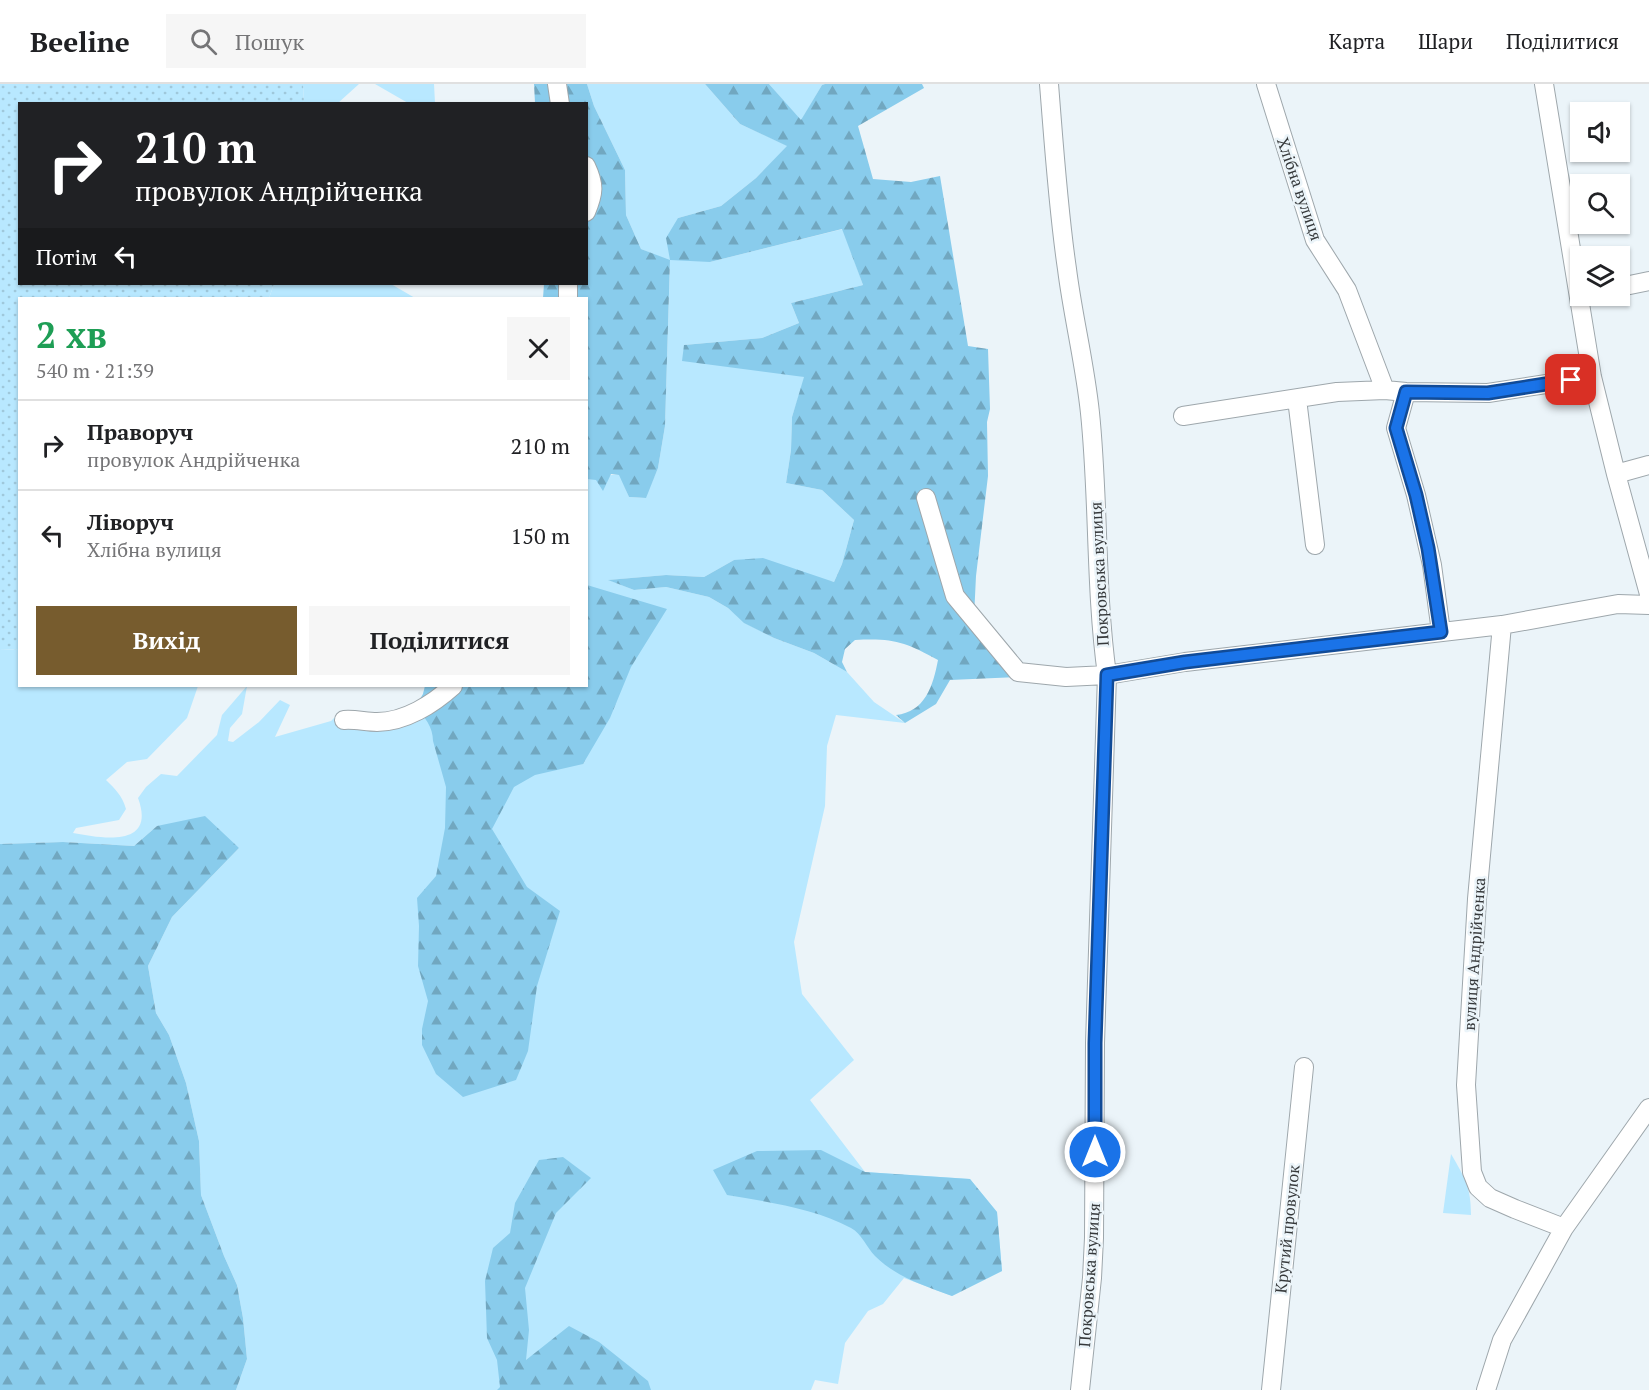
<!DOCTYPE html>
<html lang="uk">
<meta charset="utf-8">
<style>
:root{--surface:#fff;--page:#f6f6f6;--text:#202124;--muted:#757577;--line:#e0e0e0;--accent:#775c2e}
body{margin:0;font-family:"PT Serif",serif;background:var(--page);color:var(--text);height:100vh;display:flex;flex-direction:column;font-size:22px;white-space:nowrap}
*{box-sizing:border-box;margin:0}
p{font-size:20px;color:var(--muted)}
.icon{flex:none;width:33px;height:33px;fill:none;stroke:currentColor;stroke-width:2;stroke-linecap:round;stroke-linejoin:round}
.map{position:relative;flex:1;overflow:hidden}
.side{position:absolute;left:18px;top:213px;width:570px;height:390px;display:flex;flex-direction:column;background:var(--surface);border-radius:0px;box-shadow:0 2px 4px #0004}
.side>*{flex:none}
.banner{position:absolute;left:18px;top:18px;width:570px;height:183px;border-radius:0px;box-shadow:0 2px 4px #0004;background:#202124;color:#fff;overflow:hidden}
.buttons{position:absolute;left:1570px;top:18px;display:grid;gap:12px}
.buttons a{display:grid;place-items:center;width:60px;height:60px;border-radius:0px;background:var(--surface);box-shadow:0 2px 4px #0004;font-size:30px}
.pin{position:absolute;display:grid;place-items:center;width:51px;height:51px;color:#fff;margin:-26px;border-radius:12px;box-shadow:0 3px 9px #0006}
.me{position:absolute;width:66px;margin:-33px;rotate:0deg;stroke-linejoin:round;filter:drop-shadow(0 0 4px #0008)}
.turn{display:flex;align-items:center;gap:21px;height:126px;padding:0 18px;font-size:27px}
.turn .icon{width:78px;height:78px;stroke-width:2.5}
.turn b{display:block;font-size:42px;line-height:51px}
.then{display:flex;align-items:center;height:57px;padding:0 18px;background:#0003;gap:12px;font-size:22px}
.round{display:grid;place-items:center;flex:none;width:63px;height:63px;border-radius:0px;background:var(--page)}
.summary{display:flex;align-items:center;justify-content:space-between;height:102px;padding:0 18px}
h1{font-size:36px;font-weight:700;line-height:45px;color:#1e9e55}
.button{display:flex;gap:12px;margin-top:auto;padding:12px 18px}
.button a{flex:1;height:69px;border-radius:0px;background:var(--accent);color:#fff;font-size:24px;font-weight:700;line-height:69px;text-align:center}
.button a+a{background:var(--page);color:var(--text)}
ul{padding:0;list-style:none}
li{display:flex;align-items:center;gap:18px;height:90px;padding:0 18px;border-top:2px solid var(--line)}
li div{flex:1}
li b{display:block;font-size:22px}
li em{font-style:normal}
header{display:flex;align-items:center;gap:36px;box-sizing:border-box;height:84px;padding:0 30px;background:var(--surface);border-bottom:2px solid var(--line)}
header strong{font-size:28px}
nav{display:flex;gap:33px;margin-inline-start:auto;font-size:21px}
.search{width:420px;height:54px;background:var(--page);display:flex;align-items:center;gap:15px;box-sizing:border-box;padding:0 21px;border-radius:0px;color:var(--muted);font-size:22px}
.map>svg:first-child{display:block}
.green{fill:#b8e8ff}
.forest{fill:url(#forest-firs)}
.garden{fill:url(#garden-dots)}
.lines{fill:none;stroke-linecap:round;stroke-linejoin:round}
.minor-casing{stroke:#9ea7ac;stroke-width:20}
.minor{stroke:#fff;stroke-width:18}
.route-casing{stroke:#114b97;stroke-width:15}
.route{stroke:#1a73e8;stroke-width:10}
.labels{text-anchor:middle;stroke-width:5;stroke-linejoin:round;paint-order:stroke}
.street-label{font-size:16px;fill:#36393b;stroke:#ebf4f9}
</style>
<header>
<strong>Beeline</strong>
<div class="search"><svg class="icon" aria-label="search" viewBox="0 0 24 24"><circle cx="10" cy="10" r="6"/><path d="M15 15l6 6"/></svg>Пошук</div>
<nav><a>Карта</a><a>Шари</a><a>Поділитися</a></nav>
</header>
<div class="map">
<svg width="1649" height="1306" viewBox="0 0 1649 1306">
<defs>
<pattern id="forest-firs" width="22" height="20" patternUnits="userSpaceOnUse" patternTransform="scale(1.5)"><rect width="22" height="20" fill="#89ccec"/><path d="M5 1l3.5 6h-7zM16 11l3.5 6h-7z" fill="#71a7c0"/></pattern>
<pattern id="garden-dots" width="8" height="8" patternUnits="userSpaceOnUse" patternTransform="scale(1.5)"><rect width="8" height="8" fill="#b8e8ff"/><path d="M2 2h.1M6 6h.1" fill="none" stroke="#9fc8db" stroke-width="1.8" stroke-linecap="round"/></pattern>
</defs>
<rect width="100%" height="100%" fill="#ebf4f9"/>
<!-- green -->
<path class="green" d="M 303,0 L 359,0 L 338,19 L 304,20 Z
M 375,0 L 434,0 L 435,19 L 408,19 Z
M 587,0 L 705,0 L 740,40 L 788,62 L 756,94 L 721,122 L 678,134 L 710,178 L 843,145 L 863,201 L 791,219 L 799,239 L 762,254 L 684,261 L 805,293 L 792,333 L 791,366 L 786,399 L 822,406 L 854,436 L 842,480 L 834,498 L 734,476 L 704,493 L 666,491 L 609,496 L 634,506 L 666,503 L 709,513 L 728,524 L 745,539 L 774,554 L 814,569 L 847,588 L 874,618 L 905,639 L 836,631 L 827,662 L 825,722 L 794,858 L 802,910 L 854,976 L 810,1016 L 865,1088 L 970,1095 L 997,1128 L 1002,1187 L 952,1212 L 904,1194 L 883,1220 L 868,1227 L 845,1259 L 838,1300 L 815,1296 L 811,1306 L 236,1306 L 247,1275 L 243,1234 L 237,1201 L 224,1172 L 201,1111 L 199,1057 L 186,999 L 169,951 L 156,929 L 148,882 L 172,833 L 239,764 L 157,742 L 134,762 L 63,758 L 0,760 L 0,565 L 19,566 L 20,602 L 198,602 L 187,634 L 147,675 L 127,678 L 106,696 C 115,705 122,711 126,725 L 119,736 L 76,744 L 73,749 C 105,755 156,763 138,714 L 146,703 L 161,690 L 177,692 L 217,651 L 222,631 L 247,602 L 242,630 L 230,644 L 228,657 L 233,658 L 259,638 L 280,616 L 290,621 L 275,653 L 331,637 L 340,628 C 358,636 399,637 415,623 C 421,618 424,609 425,602 L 586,602 L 587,395 C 599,396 607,389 620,391 L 629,413 L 645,414 L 658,384 L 665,342 L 670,177 L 641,165 L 626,131 L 625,86 L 594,22 Z
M 769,0 L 825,0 L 822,1 L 801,37 Z
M 274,200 L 391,200 L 415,214 L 269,214 Z
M 1451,1070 C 1465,1094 1471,1103 1471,1131 L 1443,1129 Z"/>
<!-- forest -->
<path class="forest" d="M 534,0 L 587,0 L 594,22 L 625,86 L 626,131 L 641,165 L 670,176 L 666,154 L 678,134 L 721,122 L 756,94 L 787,62 L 740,40 L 705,0 L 769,0 L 801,36 L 822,1 L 825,0 L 922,0 L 924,4 L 858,42 L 873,95 L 911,98 L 940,92 L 968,262 L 988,265 L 990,325 L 987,338 L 988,392 L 976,492 L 974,533 L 1018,593 L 950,596 L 936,620 L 905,639 L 896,631 C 925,628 933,602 938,576 C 905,558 894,554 855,556 L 845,565 L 842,578 L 847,588 L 814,569 L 774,554 L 744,539 L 728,524 L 709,513 L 666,503 L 634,506 L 608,496 L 666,491 L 704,493 L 734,476 L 763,474 L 834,498 L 842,480 L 854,436 L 822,406 L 786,399 L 791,366 L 792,333 L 804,293 L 682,277 L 684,261 L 762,254 L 799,239 L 791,219 L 863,201 L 842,145 L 710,178 L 670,176 L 665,342 L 658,384 L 646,414 L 629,413 L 619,391 L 611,390 L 603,407 L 596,396 L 587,395 L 586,214 L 543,214 L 544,200 L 586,200 L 586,20 L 535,19 Z
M 587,501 L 667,525 L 631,583 L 610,634 L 583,680 L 535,691 L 514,703 L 492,745 L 527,803 L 560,827 L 537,902 L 528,967 L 516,996 L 463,1013 L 436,990 L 422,961 L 422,945 L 428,917 L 418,882 L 419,842 L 417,814 L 436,792 L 445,744 L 446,703 L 433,657 C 433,643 425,633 415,623 L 423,610 L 425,602 L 586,602 Z
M 205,732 L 239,764 L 172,833 L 148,882 L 156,929 L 169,951 L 186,999 L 199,1057 L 201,1111 L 224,1172 L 237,1201 L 243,1234 L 247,1275 L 236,1306 L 0,1306 L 0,760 L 63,758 L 134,762 L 157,742 Z
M 821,1066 L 865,1088 L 970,1095 L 997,1128 L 1002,1187 L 952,1212 C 925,1202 896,1193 875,1172 C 867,1164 862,1150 851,1144 C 814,1124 768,1118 727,1111 L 713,1086 L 757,1067 Z
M 563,1073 L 591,1094 L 556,1129 L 525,1204 L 529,1246 L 526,1276 L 569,1242 L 599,1258 L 648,1297 L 651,1306 L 497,1306 L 500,1303 L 497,1276 L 487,1254 L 485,1197 L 493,1164 L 510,1149 L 515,1119 L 539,1076 Z"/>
<!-- garden -->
<path class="garden" d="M 0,0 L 303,0 L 304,19 L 20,20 L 20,200 L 274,200 L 269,214 L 20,214 L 19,566 L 0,565 Z"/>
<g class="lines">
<!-- minor casing -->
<g class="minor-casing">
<path id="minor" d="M 557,0 L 560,20
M 1049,0 C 1054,62 1058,124 1067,185 C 1073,233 1085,280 1090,329 C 1099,416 1095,504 1107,591 L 1095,959 L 1094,1154 L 1092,1194 L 1080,1306
M 1266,0 L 1315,156 L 1347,206 L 1385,306
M 1544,0 L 1592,293 L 1616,390 L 1649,510
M 586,82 C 595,101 594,109 586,128
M 1620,203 L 1649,197
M 568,214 L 568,200
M 1406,308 L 1396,344 L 1416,411 L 1432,481 L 1441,548
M 1297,315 L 1315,461
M 1183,332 L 1337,308 L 1385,306 L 1406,308 L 1488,309 L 1592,293
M 1616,390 L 1649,381
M 926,414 L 955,512 L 1018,588 L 1066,593 L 1107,591 L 1185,578 L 1502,541 L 1618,520 L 1649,521
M 1502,541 L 1477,815 L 1466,1001 L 1472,1088 L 1478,1103 L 1490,1114 L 1515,1125 L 1564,1144
M 344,636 C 355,635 366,638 377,638 C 405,638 433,620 453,602
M 1271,1306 L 1304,983
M 1486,1306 L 1502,1256 L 1564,1144 L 1649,1024"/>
</g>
<!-- minor -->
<use href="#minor" class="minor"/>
</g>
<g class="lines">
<!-- route casing -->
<g class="route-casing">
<path id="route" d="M 1095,1068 L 1095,959 L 1107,591 L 1185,578 L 1441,548 L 1428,464 L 1416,411 L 1396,344 L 1406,308 L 1488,309 L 1571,296"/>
</g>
<!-- route -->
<use href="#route" class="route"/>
</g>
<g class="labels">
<!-- street labels -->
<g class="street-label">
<text transform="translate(1300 105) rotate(71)" y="6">Хлібна вулиця</text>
<text transform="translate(1099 490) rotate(-93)" y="6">Покровська вулиця</text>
<text transform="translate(1474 870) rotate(-86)" y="6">вулиця Андрійченка</text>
<text transform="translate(1287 1145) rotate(-84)" y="6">Крутий провулок</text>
<text transform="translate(1089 1191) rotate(-86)" y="6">Покровська вулиця</text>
</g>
</g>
</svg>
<div class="buttons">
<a><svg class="icon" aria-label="sound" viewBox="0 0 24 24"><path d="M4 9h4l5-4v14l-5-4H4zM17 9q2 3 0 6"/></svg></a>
<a><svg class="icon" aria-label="search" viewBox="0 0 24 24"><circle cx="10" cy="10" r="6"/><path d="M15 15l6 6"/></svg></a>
<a><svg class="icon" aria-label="layers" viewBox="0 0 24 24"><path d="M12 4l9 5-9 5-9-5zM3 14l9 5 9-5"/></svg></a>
</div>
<div class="pin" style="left:1571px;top:296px;background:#d93025"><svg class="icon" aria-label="arrive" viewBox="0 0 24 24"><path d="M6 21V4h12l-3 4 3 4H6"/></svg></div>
<svg class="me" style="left:1095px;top:1068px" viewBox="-20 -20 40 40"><circle r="17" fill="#1a73e8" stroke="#fff" stroke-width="3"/><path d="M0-11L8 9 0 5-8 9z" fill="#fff"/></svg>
<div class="banner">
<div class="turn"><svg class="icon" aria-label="right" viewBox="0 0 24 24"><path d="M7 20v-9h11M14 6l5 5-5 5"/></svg><div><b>210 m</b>провулок Андрійченка</div></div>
<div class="then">Потім<svg class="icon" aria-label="left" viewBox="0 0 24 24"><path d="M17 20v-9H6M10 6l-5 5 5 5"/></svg></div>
</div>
<section class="side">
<div class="summary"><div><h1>2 хв</h1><p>540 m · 21:39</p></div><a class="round"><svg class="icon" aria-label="close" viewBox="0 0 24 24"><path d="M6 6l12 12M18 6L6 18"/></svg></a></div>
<ul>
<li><svg class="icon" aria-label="right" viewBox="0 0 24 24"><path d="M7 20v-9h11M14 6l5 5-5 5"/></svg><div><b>Праворуч</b><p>провулок Андрійченка</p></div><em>210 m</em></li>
<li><svg class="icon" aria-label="left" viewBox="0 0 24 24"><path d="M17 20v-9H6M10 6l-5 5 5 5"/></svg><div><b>Ліворуч</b><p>Хлібна вулиця</p></div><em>150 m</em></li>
</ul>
<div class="button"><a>Вихід</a><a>Поділитися</a></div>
</section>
</div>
